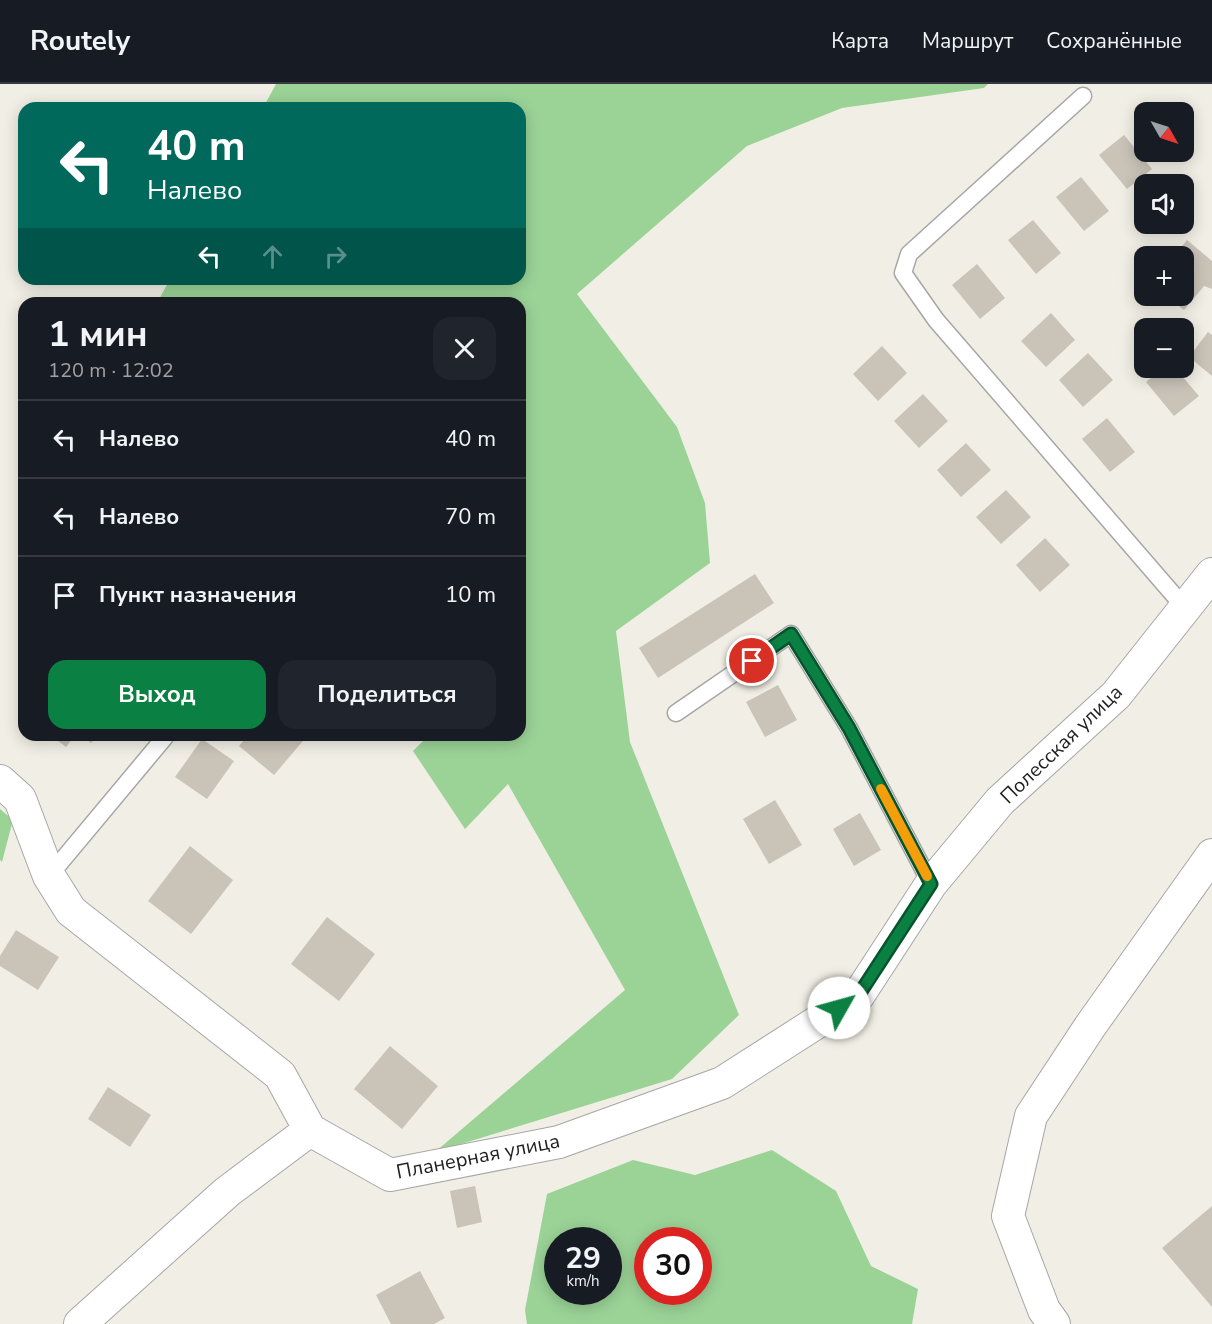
<!DOCTYPE html>
<html lang="ru">
<meta charset="utf-8">
<style>
:root{--surface:#171b24;--page:#20242c;--text:#f1f3f6;--muted:#9ea1a6;--line:#363941;--accent:#0b8043}
body{margin:0;font-family:"Nunito Sans",sans-serif;background:var(--page);color:var(--text);height:100vh;display:flex;flex-direction:column;font-size:22px;white-space:nowrap}
*{box-sizing:border-box;margin:0}
p{font-size:20px;color:var(--muted)}
.icon{flex:none;width:33px;height:33px;fill:none;stroke:currentColor;stroke-width:2;stroke-linecap:round;stroke-linejoin:round}
.map{position:relative;flex:1;overflow:hidden}
.drawer{position:absolute;left:18px;top:213px;width:508px;height:444px;display:flex;flex-direction:column;background:var(--surface);border-radius:18px;box-shadow:0 3px 15px #0003}
.drawer>*{flex:none}
.top-card{position:absolute;left:18px;top:18px;width:508px;height:183px;border-radius:18px;box-shadow:0 3px 15px #0003;background:#00695c;color:#fff;overflow:hidden}
.needle{width:39px;rotate:129deg}
.controls{position:absolute;left:1134px;top:18px;display:grid;gap:12px}
.controls a{display:grid;place-items:center;width:60px;height:60px;border-radius:12px;background:var(--surface);box-shadow:0 3px 15px #0003;font-size:30px}
.speed{position:absolute;left:544px;top:1143px;display:flex;gap:12px;font-size:30px;font-weight:700;text-align:center}
.speed>*{display:grid;place-content:center;width:78px;height:78px;border-radius:50%;background:var(--surface);box-shadow:0 3px 15px #0003;line-height:1}
.speed small{font-size:15px;font-weight:400}
.speed .limit{border:9px solid #d22;background:#fff;color:#111}
.pin{position:absolute;display:grid;place-items:center;width:51px;height:51px;color:#fff;margin:-26px;border:3px solid #fff;border-radius:50%;box-shadow:0 2px 6px #0007}
.me{position:absolute;width:66px;margin:-33px;rotate:52deg;stroke-linejoin:round;filter:drop-shadow(0 0 4px #0008)}
.turn{display:flex;align-items:center;gap:21px;height:126px;padding:0 30px;font-size:27px}
.turn .icon{width:78px;height:78px;stroke-width:2.5}
.turn b{display:block;font-size:42px;line-height:51px}
.lanes{display:flex;align-items:center;height:57px;padding:0 30px;background:#0003;justify-content:center;gap:30px;direction:ltr}
.lanes .off{opacity:.35}
.round{display:grid;place-items:center;flex:none;width:63px;height:63px;border-radius:18px;background:var(--page)}
.overview{display:flex;align-items:center;justify-content:space-between;height:102px;padding:0 30px}
h1{font-size:36px;font-weight:700;line-height:45px}
.action{display:flex;gap:12px;margin-top:auto;padding:12px 30px}
.action a{flex:1;height:69px;border-radius:18px;background:var(--accent);color:#fff;font-size:24px;font-weight:700;line-height:69px;text-align:center}
.action a+a{background:var(--page);color:var(--text)}
ul{padding:0;list-style:none}
li{display:flex;align-items:center;gap:18px;height:78px;padding:0 30px;border-top:2px solid var(--line)}
li div{flex:1}
li b{display:block;font-size:22px}
li em{font-style:normal}
header{display:flex;align-items:center;gap:36px;box-sizing:border-box;height:84px;padding:0 30px;background:var(--surface);border-bottom:2px solid var(--line)}
header strong{font-size:28px}
nav{display:flex;gap:33px;margin-inline-start:auto;font-size:21px}
.map>svg:first-child{display:block}
.forest{fill:#9bd397;fill-rule:evenodd}
.building{fill:#c9c3b8}
.lines{fill:none;stroke-linecap:round;stroke-linejoin:round}
.service-casing{stroke:#a6a6a6;stroke-width:19}
.minor-casing{stroke:#a6a6a6;stroke-width:34}
.service{stroke:#fff;stroke-width:16}
.minor{stroke:#fff;stroke-width:32}
.route-casing{stroke:#07532c;stroke-width:15}
.route{stroke:#0b8043;stroke-width:10}
.slow{stroke:#f59e0b;stroke-width:10}
.labels{text-anchor:middle;stroke-width:4.5;stroke-linejoin:round;paint-order:stroke}
.street-label{font-size:20px;fill:#1f1f1f;stroke:#fff}
</style>
<header>
<strong>Routely</strong>
<nav><a>Карта</a><a>Маршрут</a><a>Сохранённые</a></nav>
</header>
<div class="map">
<svg width="1212" height="1240" viewBox="0 0 1212 1240">
<rect width="100%" height="100%" fill="#f1efe5"/>
<!-- forest -->
<path class="forest" d="M 276,0 L 988,0 L 984,4 L 842,24 L 747,62 L 577,210 L 677,343 L 705,419 L 710,479 L 616,547 L 630,658 L 739,931 L 672,995 L 435,1068 L 625,906 L 508,700 L 465,745 L 413,667 L 429,651 L 520,651 L 520,219 L 157,219 L 170,195 L 520,195 L 520,24 L 263,24 Z
M 0,725 L 13,736 L 2,778 L 0,776 Z
M 772,1066 L 836,1107 L 871,1182 L 918,1205 L 912,1240 L 527,1240 L 525,1226 L 547,1110 L 633,1076 L 695,1091 ZM 558,1156 L 609,1156 L 609,1208 L 558,1208 ZM 648,1156 L 699,1156 L 699,1208 L 648,1208 Z"/>
<!-- building -->
<path class="building" d="M 1124,51 L 1152,85 L 1127,105 L 1099,71 Z
M 1081,93 L 1109,127 L 1084,147 L 1056,113 Z
M 1033,136 L 1061,169 L 1036,190 L 1008,156 Z
M 1187,156 L 1212,177 L 1212,205 L 1204,202 L 1184,226 L 1166,212 L 1184,212 L 1184,172 L 1174,172 Z
M 977,180 L 1005,214 L 980,235 L 952,201 Z
M 1051,229 L 1075,256 L 1046,283 L 1021,257 Z
M 1208,248 L 1212,251 L 1212,292 L 1189,273 Z
M 882,262 L 907,289 L 878,317 L 853,290 Z
M 1088,269 L 1113,296 L 1083,323 L 1059,296 Z
M 1163,284 L 1175,284 L 1199,312 L 1174,332 L 1146,298 Z
M 923,310 L 948,337 L 919,364 L 894,337 Z
M 1107,334 L 1135,368 L 1110,388 L 1082,355 Z
M 966,359 L 991,386 L 961,413 L 937,386 Z
M 1006,406 L 1031,433 L 1001,460 L 976,433 Z
M 1045,454 L 1070,481 L 1040,508 L 1016,481 Z
M 755,490 L 774,519 L 658,594 L 639,564 Z
M 778,601 L 797,636 L 765,653 L 746,618 Z
M 50,651 L 75,651 L 66,663 Z
M 81,651 L 97,651 L 91,659 Z
M 248,651 L 308,651 L 274,691 L 239,662 Z
M 202,655 L 234,677 L 207,715 L 175,693 Z
M 775,716 L 802,761 L 769,780 L 743,735 Z
M 860,729 L 881,766 L 854,782 L 833,745 Z
M 190,762 L 233,796 L 191,850 L 148,817 Z
M 327,833 L 375,870 L 339,917 L 291,880 Z
M 16,846 L 59,873 L 38,906 L 0,882 L 0,872 Z
M 390,962 L 438,1002 L 402,1045 L 354,1005 Z
M 108,1003 L 151,1031 L 130,1063 L 88,1035 Z
M 475,1102 L 482,1138 L 457,1144 L 450,1107 Z
M 1212,1122 L 1212,1223 L 1162,1164 Z
M 420,1187 L 445,1234 L 434,1240 L 391,1240 L 376,1211 Z"/>
<g class="lines">
<!-- service casing -->
<g class="service-casing">
<path id="service" d="M 1083,12 L 909,170 L 903,189 L 936,236 L 1185,524
M 676,629 L 791,550 L 849,644 L 931,800
M 49,792 L 165,653"/>
</g>
<!-- minor casing -->
<g class="minor-casing">
<path id="minor" d="M 0,697 L 20,715 L 49,792 L 71,827 L 280,991 L 310,1046 L 390,1091 L 559,1058 L 722,999 L 858,912 L 931,800 L 1000,717 L 1116,611 L 1212,490
M 80,1240 L 227,1108 L 310,1046
M 1054,1240 L 1044,1226 L 1008,1132 L 1031,1032 L 1091,941 L 1212,771"/>
</g>
<!-- service -->
<use href="#service" class="service"/>
<!-- minor -->
<use href="#minor" class="minor"/>
</g>
<g class="lines">
<!-- route casing -->
<g class="route-casing">
<path id="route" d="M 752,577 L 791,550 L 849,644 L 931,800 L 858,912 L 839,924"/>
</g>
<!-- route -->
<use href="#route" class="route"/>
<!-- slow -->
<path class="slow" d="M 881,705 L 927,792"/>
</g>
<g class="labels">
<!-- street labels -->
<g class="street-label">
<text transform="translate(1061 660) rotate(-44)" y="7">Полесская улица</text>
<text transform="translate(478 1072) rotate(-11)" y="7">Планерная улица</text>
</g>
</g>
</svg>
<div class="controls">
<a><svg class="needle" viewBox="-14 -14 28 28"><path d="M0-13l5 13h-10z" fill="#e53935"/><path d="M0 13l5-13h-10z" fill="#9ea1a6"/></svg></a>
<a><svg class="icon" aria-label="sound" viewBox="0 0 24 24"><path d="M4 9h4l5-4v14l-5-4H4zM17 9q2 3 0 6"/></svg></a>
<a>+</a>
<a>−</a>
</div>
<div class="speed"><div>29<small>km/h</small></div><div class="limit">30</div></div>
<div class="pin" style="left:752px;top:577px;background:#d93025"><svg class="icon" aria-label="arrive" viewBox="0 0 24 24"><path d="M6 21V4h12l-3 4 3 4H6"/></svg></div>
<svg class="me" style="left:839px;top:924px" viewBox="-20 -20 40 40"><circle r="19" fill="#fff"/><path d="M0-13L10 11 0 6-10 11z" fill="#0b8043"/></svg>
<div class="top-card">
<div class="turn"><svg class="icon" aria-label="left" viewBox="0 0 24 24"><path d="M17 20v-9H6M10 6l-5 5 5 5"/></svg><div><b>40 m</b>Налево</div></div>
<div class="lanes"><svg class="icon" aria-label="left" viewBox="0 0 24 24"><path d="M17 20v-9H6M10 6l-5 5 5 5"/></svg><svg class="icon off" aria-label="ahead" viewBox="0 0 24 24"><path d="M12 20V5M6 11l6-6 6 6"/></svg><svg class="icon off" aria-label="right" viewBox="0 0 24 24"><path d="M7 20v-9h11M14 6l5 5-5 5"/></svg></div>
</div>
<section class="drawer">
<div class="overview"><div><h1>1 мин</h1><p>120 m · 12:02</p></div><a class="round"><svg class="icon" aria-label="close" viewBox="0 0 24 24"><path d="M6 6l12 12M18 6L6 18"/></svg></a></div>
<ul>
<li><svg class="icon" aria-label="left" viewBox="0 0 24 24"><path d="M17 20v-9H6M10 6l-5 5 5 5"/></svg><div><b>Налево</b></div><em>40 m</em></li>
<li><svg class="icon" aria-label="left" viewBox="0 0 24 24"><path d="M17 20v-9H6M10 6l-5 5 5 5"/></svg><div><b>Налево</b></div><em>70 m</em></li>
<li><svg class="icon" aria-label="arrive" viewBox="0 0 24 24"><path d="M6 21V4h12l-3 4 3 4H6"/></svg><div><b>Пункт назначения</b></div><em>10 m</em></li>
</ul>
<div class="action"><a>Выход</a><a>Поделиться</a></div>
</section>
</div>
